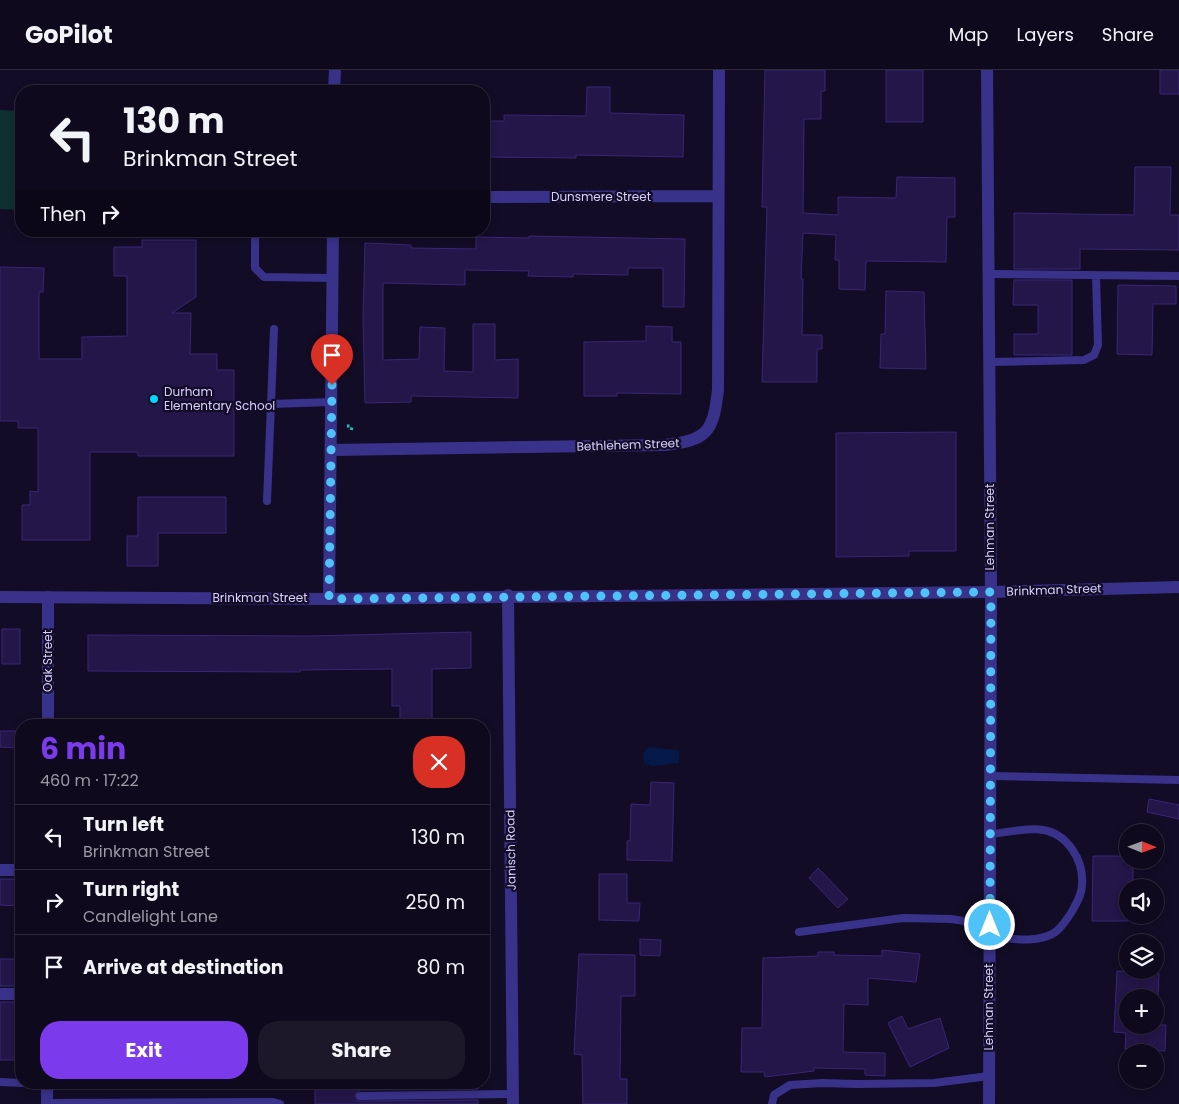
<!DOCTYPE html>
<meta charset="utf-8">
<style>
:root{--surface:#0e091c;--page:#1c1729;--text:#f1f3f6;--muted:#9b9aa3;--line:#2e2a3b;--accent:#7c3aed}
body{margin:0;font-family:Poppins,sans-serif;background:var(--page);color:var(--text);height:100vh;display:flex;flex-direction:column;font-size:19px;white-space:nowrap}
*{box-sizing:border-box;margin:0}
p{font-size:16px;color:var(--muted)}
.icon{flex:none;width:28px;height:28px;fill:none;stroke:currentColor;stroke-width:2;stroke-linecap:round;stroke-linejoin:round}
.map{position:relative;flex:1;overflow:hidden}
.details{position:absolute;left:15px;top:649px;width:475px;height:370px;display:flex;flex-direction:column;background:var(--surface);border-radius:20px;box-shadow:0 2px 8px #0003,0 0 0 1px var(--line)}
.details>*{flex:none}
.top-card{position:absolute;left:15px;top:15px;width:475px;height:152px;border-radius:20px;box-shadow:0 2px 8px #0003,0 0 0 1px var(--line);background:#0e091c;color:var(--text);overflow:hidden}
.needle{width:32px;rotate:91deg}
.fabs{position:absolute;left:1119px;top:754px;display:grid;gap:10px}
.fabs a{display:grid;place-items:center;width:45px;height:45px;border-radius:50%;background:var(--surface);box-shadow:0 2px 8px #0003,0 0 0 1px var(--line);font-size:25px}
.pin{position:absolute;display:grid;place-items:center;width:42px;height:42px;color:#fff;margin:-51px -21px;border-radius:50% 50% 50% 0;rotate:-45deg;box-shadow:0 0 5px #0007}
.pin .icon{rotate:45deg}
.me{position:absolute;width:55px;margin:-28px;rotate:0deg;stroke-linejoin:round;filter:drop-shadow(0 0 4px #0008)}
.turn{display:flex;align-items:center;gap:18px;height:105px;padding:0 25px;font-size:22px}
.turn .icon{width:65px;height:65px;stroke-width:2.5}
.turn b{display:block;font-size:35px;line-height:42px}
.then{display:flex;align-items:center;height:48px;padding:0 25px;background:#0003;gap:10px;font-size:19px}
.round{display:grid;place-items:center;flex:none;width:52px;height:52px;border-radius:20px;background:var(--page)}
.headline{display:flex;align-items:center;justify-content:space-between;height:85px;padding:0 25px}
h1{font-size:30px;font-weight:700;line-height:38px;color:var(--accent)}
.primary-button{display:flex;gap:10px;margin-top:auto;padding:10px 25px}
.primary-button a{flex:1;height:58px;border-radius:20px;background:var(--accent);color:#fff;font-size:20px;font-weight:700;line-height:58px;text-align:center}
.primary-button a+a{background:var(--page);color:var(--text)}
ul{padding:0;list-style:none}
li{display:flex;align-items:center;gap:15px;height:65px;padding:0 25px;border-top:1px solid var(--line)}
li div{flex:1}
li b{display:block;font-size:19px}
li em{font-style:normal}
header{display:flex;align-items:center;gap:30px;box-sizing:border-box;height:70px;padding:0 25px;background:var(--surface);border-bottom:1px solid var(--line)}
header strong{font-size:24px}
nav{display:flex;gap:28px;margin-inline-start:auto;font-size:18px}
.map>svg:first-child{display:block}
.green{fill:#0e3031}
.water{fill:#041947}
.building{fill:#231649;stroke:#392677}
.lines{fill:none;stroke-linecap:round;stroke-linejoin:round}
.path{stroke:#21c3c0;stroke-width:3;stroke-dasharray:2.5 4;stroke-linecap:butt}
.service{stroke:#39328a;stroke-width:8}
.minor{stroke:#39328a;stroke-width:12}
.tertiary{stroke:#39328a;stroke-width:12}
.route{stroke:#4fc3f7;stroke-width:9;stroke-dasharray:0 16.2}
.poi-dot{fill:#00d7fc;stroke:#120c26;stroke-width:2}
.labels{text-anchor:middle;stroke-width:4.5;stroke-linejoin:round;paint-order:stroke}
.street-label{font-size:12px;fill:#d8d1ff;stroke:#120c26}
.poi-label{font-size:12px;fill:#d8d1ff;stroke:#120c26;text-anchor:start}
</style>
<header>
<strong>GoPilot</strong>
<nav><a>Map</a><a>Layers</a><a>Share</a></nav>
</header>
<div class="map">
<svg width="1179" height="1034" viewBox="0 0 1179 1034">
<rect width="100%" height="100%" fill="#120c26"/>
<!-- green -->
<path class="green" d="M 0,40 L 21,41 L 21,140 L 0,139 Z"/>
<!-- water -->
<path class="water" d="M 648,677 L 679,680 L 679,693 L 653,696 L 644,693 L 643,684 Z"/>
<!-- building -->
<path class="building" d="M 765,0 L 825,0 L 825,21 L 821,21 L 821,49 L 804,49 L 803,143 L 838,145 L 838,127 L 896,128 L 897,107 L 955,108 L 955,147 L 947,147 L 946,192 L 866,191 L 865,220 L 839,219 L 839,190 L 835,190 L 836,165 L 803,163 L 801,209 L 803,209 L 802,265 L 822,265 L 822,279 L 817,279 L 817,312 L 762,312 L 767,137 L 762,137 Z
M 886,0 L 923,0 L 923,52 L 886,52 Z
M 1160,0 L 1179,0 L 1179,24 L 1160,24 Z
M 587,17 L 610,17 L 610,43 L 684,45 L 683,87 L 576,85 L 576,88 L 484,87 L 484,51 L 504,51 L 504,45 L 586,46 Z
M 1135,97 L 1171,97 L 1170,145 L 1179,145 L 1179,180 L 1080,179 L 1080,199 L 1014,199 L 1014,143 L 1134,145 Z
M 529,166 L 685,169 L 684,237 L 663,237 L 663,198 L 628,198 L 628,205 L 573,204 L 573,207 L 528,206 L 529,201 L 465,200 L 465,215 L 383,213 L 383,290 L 419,289 L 420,257 L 445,258 L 444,301 L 473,302 L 473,254 L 495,254 L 495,290 L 518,289 L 518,328 L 411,326 L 411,332 L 365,333 L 363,249 L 365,173 L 411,175 L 411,178 L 476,179 L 476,167 L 529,168 Z
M 142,170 L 196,170 L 196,227 L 172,243 L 191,243 L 190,284 L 217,284 L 217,300 L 234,300 L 234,386 L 138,386 L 138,382 L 90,382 L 90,470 L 22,470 L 22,435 L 30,435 L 30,421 L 38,422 L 38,358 L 18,358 L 18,351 L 0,351 L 0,197 L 44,198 L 43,222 L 39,222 L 39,289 L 82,289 L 82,267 L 127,266 L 127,206 L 114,206 L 114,177 L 142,177 Z
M 1014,210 L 1072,210 L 1072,285 L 1014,285 L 1014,264 L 1038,264 L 1038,235 L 1013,235 Z
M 1118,215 L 1176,216 L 1176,234 L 1153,234 L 1152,285 L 1117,284 Z
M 886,221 L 924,222 L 926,299 L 880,298 L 881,264 L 885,264 Z
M 646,256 L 672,257 L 672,272 L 681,272 L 681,324 L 617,323 L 617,326 L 584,326 L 584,272 L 646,271 Z
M 956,362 L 956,481 L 909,481 L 909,486 L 836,487 L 836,363 Z
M 138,427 L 226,427 L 226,463 L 158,463 L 158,496 L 127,496 L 127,466 L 138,466 Z
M 2,559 L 20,559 L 20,594 L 2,594 Z
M 471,562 L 471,598 L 432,599 L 432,655 L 400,655 L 400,636 L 392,636 L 392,599 L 300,600 L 300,602 L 88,601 L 88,565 L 310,566 Z
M 0,661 L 16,661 L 16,678 L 0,677 Z
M 651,712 L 674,713 L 672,791 L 627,790 L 627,771 L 630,771 L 631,734 L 650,735 Z
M 1149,729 L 1179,735 L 1179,749 L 1147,742 Z
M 1093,786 L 1128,786 L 1128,790 L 1133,790 L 1133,815 L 1128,815 L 1128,851 L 1092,851 Z
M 818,798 L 848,829 L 838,838 L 809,808 Z
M 599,804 L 627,804 L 627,833 L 640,833 L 639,851 L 599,850 Z
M 0,809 L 21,809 L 21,836 L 0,835 Z
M 640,869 L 661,870 L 660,886 L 640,885 Z
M 882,880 L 920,884 L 916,912 L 868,908 L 868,935 L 844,934 L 843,982 L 885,983 L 885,1006 L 865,1005 L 865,999 L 814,998 L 814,1001 L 765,1007 L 764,1002 L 741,1002 L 742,958 L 762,958 L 763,888 L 818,886 L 818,882 L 834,882 L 834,885 L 882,886 Z
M 579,884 L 635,885 L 635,926 L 621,926 L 620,1009 L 627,1009 L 627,1034 L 583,1034 L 582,985 L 574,984 Z
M 0,889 L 21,889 L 21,916 L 0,916 Z
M 1117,901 L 1159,903 L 1158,928 L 1128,928 L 1128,955 L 1166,955 L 1165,981 L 1125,979 L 1126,963 L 1114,962 Z
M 0,932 L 21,932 L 21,990 L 0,990 Z
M 902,946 L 908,959 L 940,948 L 949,978 L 910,997 L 888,953 Z
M 370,1012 L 477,1012 L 478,1019 L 360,1020 L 355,1024 L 357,1031 L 478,1030 L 478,1034 L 315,1034 L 315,1016 Z"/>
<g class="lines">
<!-- path -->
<path class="path" d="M 347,356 L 352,356 L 351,363"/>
<!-- service -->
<path class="service" d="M 255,161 L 255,198 L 264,207 L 333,208
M 990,204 L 1179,206
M 990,292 L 1084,290 L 1094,285 L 1098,275 L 1096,206
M 271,334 L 274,259
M 267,431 L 271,334 L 332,332
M 990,706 L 1179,710
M 799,862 L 903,848 L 951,849 L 990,855
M 990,867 C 1009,868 1036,874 1054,863 C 1062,858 1066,850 1071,843 C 1076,834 1082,825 1082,815 C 1084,791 1068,764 1043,760 C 1030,757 1005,763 990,764
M 0,1012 L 47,1014 L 273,1015
M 360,1026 L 513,1024
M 47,1033 L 273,1032 L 280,1034
M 772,1034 L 774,1025 L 790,1015 L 822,1013 L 857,1014 L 934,1013 L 989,1006"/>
<!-- minor -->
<path class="minor" d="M 987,0 L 991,522 L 989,1034
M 334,21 L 335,0
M 484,127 L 717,126
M 332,380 L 665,375 C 708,370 713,362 718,320 L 719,0
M 508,525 L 513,1034
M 329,529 L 333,161
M 48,655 L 48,527
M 0,800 L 21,800
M 0,924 L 21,924
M 47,1034 L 47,1012"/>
<!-- tertiary -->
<path class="tertiary" d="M 0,527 L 329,529 L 991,522 L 1179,517"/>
</g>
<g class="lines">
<!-- route -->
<path class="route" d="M 332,315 L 329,529 L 991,522 L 990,855"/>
</g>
<!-- markers -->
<circle class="poi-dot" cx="154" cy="329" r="5"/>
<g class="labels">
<!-- street labels -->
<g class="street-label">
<text x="601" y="131">Dunsmere Street</text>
<text transform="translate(628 375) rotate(-2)" y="4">Bethlehem Street</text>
<text transform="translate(990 457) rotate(-90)" y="4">Lehman Street</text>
<text transform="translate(1054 520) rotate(-2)" y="4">Brinkman Street</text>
<text x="260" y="532">Brinkman Street</text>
<text transform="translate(48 591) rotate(-90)" y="4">Oak Street</text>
<text transform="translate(511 780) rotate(-91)" y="4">Janisch Road</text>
<text transform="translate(989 937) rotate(-90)" y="4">Lehman Street</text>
</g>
<!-- poi labels -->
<g class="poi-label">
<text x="164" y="326">Durham<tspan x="164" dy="14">Elementary School</tspan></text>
</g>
</g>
</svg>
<div class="fabs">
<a><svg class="needle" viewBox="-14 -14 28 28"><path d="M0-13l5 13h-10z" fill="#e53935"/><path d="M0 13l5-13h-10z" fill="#9b9aa3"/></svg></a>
<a><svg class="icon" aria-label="sound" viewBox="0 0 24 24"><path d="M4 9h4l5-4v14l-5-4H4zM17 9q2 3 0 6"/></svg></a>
<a><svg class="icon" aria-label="layers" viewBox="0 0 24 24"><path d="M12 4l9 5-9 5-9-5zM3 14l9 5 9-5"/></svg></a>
<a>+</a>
<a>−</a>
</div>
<div class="pin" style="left:332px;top:315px;background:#d93025"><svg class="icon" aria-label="arrive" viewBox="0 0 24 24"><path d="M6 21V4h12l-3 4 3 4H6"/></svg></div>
<svg class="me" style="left:990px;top:855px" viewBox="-20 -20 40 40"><circle r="17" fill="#4fc3f7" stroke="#fff" stroke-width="3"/><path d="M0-11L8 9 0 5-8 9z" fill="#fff"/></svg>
<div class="top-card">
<div class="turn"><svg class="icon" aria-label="left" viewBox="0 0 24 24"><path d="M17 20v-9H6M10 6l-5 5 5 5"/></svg><div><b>130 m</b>Brinkman Street</div></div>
<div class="then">Then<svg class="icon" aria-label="right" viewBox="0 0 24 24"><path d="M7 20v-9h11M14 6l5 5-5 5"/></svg></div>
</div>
<section class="details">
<div class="headline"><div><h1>6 min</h1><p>460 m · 17:22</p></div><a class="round" style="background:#d93025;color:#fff"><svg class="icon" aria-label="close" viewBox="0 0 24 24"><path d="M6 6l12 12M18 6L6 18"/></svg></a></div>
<ul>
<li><svg class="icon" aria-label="left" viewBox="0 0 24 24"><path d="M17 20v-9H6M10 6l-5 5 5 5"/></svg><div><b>Turn left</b><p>Brinkman Street</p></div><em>130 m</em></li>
<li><svg class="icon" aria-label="right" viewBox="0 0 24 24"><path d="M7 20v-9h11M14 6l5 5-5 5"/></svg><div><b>Turn right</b><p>Candlelight Lane</p></div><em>250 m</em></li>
<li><svg class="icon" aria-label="arrive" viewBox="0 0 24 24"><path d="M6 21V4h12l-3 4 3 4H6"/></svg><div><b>Arrive at destination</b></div><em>80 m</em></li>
</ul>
<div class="primary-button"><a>Exit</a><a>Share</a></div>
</section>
</div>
